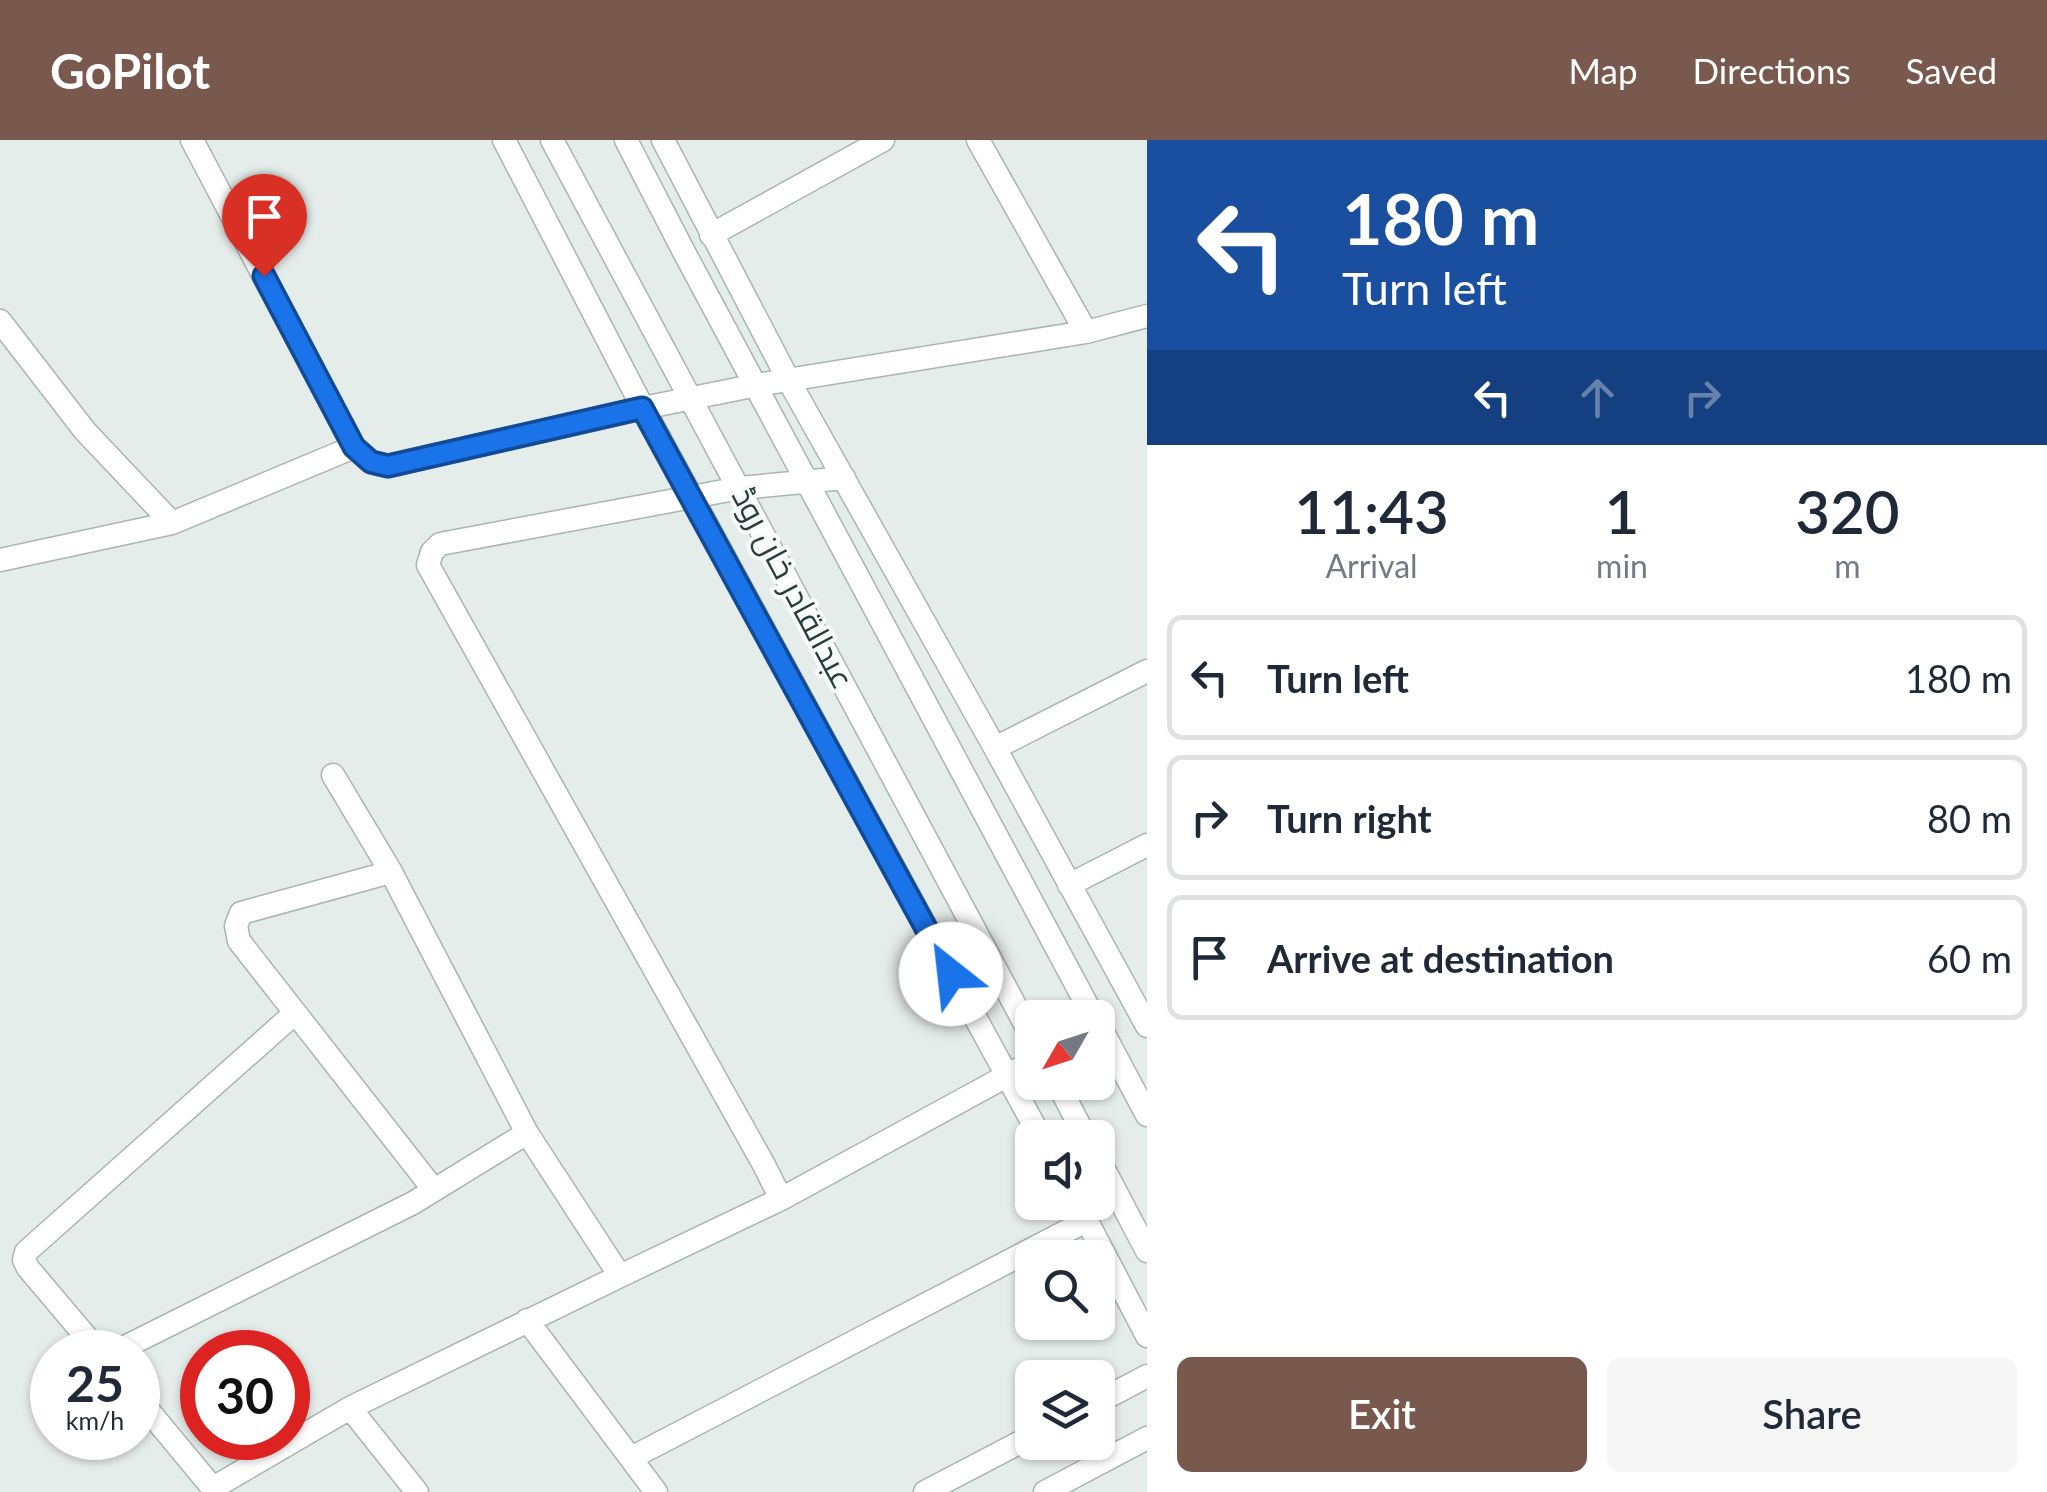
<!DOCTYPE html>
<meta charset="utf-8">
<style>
:root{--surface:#fff;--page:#f6f6f7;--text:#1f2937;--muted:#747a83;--line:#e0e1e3;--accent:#79584e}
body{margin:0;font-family:Lato,Cairo,sans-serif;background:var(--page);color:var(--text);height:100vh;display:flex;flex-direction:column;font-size:38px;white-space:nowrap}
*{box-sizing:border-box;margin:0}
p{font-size:32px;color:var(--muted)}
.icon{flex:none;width:55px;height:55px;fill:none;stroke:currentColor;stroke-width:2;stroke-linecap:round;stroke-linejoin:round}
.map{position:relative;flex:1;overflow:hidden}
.details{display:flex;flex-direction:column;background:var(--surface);width:900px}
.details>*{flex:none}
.hud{background:#1a4fa0;color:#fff;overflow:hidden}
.needle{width:65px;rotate:231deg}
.controls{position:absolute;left:1015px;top:860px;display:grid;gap:20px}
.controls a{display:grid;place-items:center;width:100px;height:100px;border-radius:15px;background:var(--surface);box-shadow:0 2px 8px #0004;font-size:50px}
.speed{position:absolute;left:30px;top:1190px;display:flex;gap:20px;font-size:50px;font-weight:700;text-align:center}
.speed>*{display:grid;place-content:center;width:130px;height:130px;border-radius:50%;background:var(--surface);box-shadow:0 2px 8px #0004;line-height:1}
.speed small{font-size:25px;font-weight:400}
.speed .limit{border:15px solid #d22;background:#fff;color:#111}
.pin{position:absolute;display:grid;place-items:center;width:85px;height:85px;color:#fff;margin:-102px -42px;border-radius:50% 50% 50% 0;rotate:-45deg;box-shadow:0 0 10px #0007}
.pin .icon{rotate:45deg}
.me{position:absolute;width:110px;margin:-55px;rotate:331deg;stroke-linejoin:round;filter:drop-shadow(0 0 8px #0008)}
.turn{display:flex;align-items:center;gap:35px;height:210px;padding:0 30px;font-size:45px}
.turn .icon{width:130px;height:130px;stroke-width:2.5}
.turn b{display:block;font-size:70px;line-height:85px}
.lanes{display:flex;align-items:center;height:95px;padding:0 30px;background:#0003;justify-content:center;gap:50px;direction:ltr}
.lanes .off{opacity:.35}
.eta{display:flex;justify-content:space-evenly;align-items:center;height:170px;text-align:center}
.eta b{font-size:60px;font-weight:600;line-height:70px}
.primary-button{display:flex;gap:20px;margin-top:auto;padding:20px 30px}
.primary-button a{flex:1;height:115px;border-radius:15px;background:var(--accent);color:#fff;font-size:40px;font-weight:600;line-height:115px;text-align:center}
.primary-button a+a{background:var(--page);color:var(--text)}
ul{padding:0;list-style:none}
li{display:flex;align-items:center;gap:30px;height:125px;margin:0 20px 15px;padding:0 10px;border:5px solid var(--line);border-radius:15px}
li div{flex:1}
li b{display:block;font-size:38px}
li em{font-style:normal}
header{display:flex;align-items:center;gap:60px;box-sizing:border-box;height:140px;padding:0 50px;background:var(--accent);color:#fff}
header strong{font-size:48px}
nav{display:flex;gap:55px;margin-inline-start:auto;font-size:35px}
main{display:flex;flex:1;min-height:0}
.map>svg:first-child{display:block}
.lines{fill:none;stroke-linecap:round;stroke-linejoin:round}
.minor-casing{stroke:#a8b5b1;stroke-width:25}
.minor{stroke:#fff;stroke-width:22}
.route-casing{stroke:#114b97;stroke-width:25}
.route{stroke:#1a73e8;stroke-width:18}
.labels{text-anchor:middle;stroke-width:8;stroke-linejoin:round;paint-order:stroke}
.street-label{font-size:32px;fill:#253e39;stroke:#f6faf8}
</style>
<header>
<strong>GoPilot</strong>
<nav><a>Map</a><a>Directions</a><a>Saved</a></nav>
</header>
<main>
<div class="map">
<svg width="1147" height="1352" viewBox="0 0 1147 1352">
<rect width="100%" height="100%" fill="#e5edea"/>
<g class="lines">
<!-- minor casing -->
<g class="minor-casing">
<path id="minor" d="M 192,0 L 354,307 L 371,322 L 388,326 L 643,268 L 757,245 L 1086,192 L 978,0
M 504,0 L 643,268 L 1041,998
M 552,0 L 1032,897
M 626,0 L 684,112 L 1094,878
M 663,0 L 789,241 L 995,608 L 1147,886
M 711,95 L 883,0
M 0,181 L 85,291 L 172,383
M 1086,192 L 1147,176
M 0,420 L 172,383 L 354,307
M 995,608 L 1147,531
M 333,635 L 391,732
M 1069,745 L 1147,705
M 1098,883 L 1147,975
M 1057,942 L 1086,998
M 1098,1018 L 1147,1111
M 781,1059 L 764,1025 L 428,425 L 432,412 L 440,404 L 740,348 L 844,338
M 1077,1062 L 1147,1196
M 620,1136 L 781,1059 L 1032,922
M 527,1180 L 656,1352
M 99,1212 L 28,1128 L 24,1120 L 26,1112 L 295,873
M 115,1212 L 413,1063 L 527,993
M 138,1258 L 216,1352
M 1098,1262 L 1147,1236
M 350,1268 L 417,1352
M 631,1318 L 1086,1081
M 213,1348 L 350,1268 L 620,1136 L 527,993 L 391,732 L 241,773 L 236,786 L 239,801 L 434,1050
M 925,1352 L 1032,1296
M 1045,1352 L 1147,1298"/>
</g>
<!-- minor -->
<use href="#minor" class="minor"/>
</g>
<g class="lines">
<!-- route casing -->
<g class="route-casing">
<path id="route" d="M 264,136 L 354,307 L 371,322 L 388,326 L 642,268 L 951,834"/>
</g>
<!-- route -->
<use href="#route" class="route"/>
</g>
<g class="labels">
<!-- street labels -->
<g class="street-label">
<text transform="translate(793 448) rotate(62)" y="11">عبدالقادر خان روڈ</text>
</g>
</g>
</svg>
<div class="controls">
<a><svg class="needle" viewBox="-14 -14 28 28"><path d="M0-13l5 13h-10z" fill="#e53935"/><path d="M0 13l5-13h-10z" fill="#747a83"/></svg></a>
<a><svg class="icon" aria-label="sound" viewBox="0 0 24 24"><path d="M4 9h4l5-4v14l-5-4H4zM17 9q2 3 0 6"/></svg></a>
<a><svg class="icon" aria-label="search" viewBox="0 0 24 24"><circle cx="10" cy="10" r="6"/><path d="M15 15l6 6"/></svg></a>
<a><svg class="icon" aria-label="layers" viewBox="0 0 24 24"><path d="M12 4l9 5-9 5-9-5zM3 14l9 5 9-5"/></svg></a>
</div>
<div class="speed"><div>25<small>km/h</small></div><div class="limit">30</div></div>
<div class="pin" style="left:264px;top:136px;background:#d93025"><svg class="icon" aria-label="arrive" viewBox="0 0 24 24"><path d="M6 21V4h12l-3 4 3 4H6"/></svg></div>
<svg class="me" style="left:951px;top:834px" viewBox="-20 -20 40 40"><circle r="19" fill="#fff"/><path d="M0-13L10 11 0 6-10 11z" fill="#1a73e8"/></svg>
</div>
<section class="details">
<div class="hud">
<div class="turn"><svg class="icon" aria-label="left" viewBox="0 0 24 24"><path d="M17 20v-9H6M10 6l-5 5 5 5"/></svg><div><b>180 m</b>Turn left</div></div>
<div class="lanes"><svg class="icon" aria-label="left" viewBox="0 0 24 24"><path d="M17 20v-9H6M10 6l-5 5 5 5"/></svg><svg class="icon off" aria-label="ahead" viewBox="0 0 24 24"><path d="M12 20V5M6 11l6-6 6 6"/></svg><svg class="icon off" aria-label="right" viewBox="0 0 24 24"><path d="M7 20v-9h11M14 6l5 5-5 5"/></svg></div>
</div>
<div class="eta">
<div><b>11:43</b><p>Arrival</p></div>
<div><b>1</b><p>min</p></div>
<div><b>320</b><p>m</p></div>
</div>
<ul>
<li><svg class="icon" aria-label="left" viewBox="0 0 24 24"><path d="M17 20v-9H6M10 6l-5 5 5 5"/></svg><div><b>Turn left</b></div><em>180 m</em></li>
<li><svg class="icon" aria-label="right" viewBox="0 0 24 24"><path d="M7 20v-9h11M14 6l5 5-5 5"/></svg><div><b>Turn right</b></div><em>80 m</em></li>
<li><svg class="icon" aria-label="arrive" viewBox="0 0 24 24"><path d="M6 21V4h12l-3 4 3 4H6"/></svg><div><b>Arrive at destination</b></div><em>60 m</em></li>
</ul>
<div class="primary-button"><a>Exit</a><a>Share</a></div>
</section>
</main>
